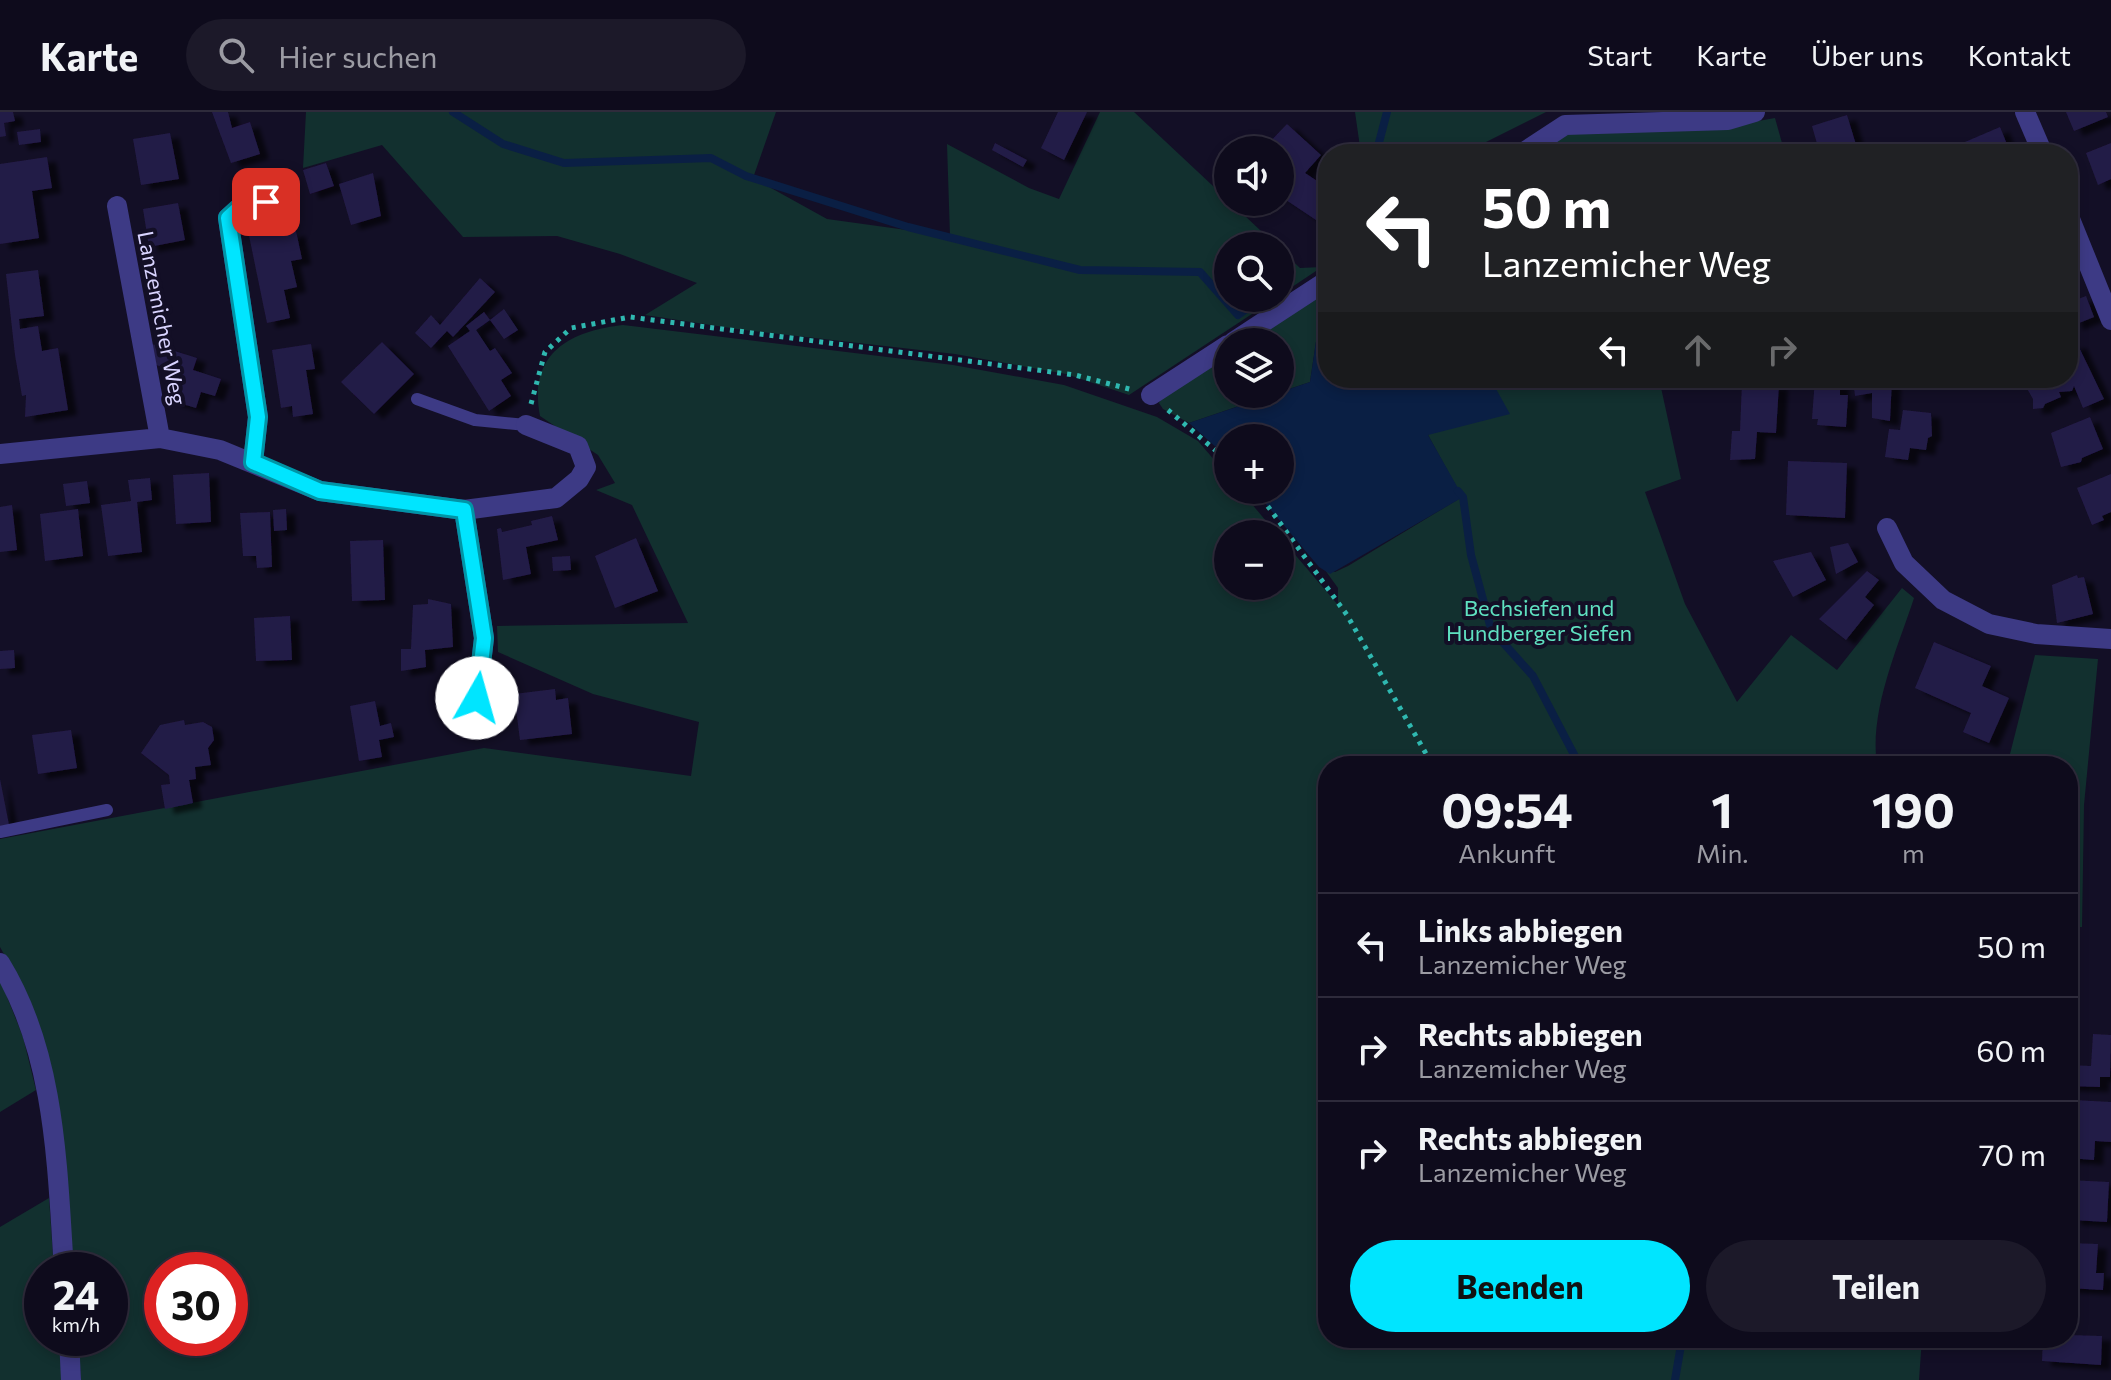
<!DOCTYPE html>
<html lang="de">
<meta charset="utf-8">
<style>
:root{--surface:#0e0b1c;--page:#1c1929;--text:#f1f3f6;--muted:#9b9ba3;--line:#2e2b3b;--accent:#00e5ff}
body{margin:0;font-family:Commissioner,sans-serif;background:var(--page);color:var(--text);height:100vh;display:flex;flex-direction:column;font-size:30px;white-space:nowrap}
*{box-sizing:border-box;margin:0}
p{font-size:26px;color:var(--muted)}
.icon{flex:none;width:44px;height:44px;fill:none;stroke:currentColor;stroke-width:2;stroke-linecap:round;stroke-linejoin:round}
.map{position:relative;flex:1;overflow:hidden}
.panel{position:absolute;left:1318px;top:644px;width:760px;height:592px;display:flex;flex-direction:column;background:var(--surface);border-radius:32px;box-shadow:0 4px 12px #0003,0 0 0 2px var(--line)}
.panel>*{flex:none}
.guide{position:absolute;left:1318px;top:32px;width:760px;height:244px;border-radius:32px;box-shadow:0 4px 12px #0003,0 0 0 2px var(--line);background:#202124;color:#fff;overflow:hidden}
.controls{position:absolute;left:1214px;top:24px;display:grid;gap:16px}
.controls a{display:grid;place-items:center;width:80px;height:80px;border-radius:50%;background:var(--surface);box-shadow:0 4px 12px #0003,0 0 0 2px var(--line);font-size:40px}
.speed{position:absolute;left:24px;top:1140px;display:flex;gap:16px;font-size:40px;font-weight:700;text-align:center}
.speed>*{display:grid;place-content:center;width:104px;height:104px;border-radius:50%;background:var(--surface);box-shadow:0 4px 12px #0003,0 0 0 2px var(--line);line-height:1}
.speed small{font-size:20px;font-weight:400}
.speed .limit{border:12px solid #d22;background:#fff;color:#111}
.pin{position:absolute;display:grid;place-items:center;width:68px;height:68px;color:#fff;margin:-34px;border-radius:16px;box-shadow:0 4px 12px #0006}
.me{position:absolute;width:88px;margin:-44px;rotate:7deg;stroke-linejoin:round;filter:drop-shadow(0 0 6px #0008)}
.turn{display:flex;align-items:center;gap:28px;height:168px;padding:0 32px;font-size:36px}
.turn .icon{width:104px;height:104px;stroke-width:2.5}
.turn b{display:block;font-size:56px;line-height:68px}
.lanes{display:flex;align-items:center;height:76px;padding:0 32px;background:#0003;justify-content:center;gap:40px;direction:ltr}
.lanes .off{opacity:.35}
.eta{display:flex;justify-content:space-evenly;align-items:center;height:136px;text-align:center}
.eta b{font-size:48px;font-weight:700;line-height:56px}
.action{display:flex;gap:16px;margin-top:auto;padding:16px 32px}
.action a{flex:1;height:92px;border-radius:48px;background:var(--accent);color:#111;font-size:32px;font-weight:700;line-height:92px;text-align:center}
.action a+a{background:var(--page);color:var(--text)}
ul{padding:0;list-style:none}
li{display:flex;align-items:center;gap:24px;height:104px;padding:0 32px;border-top:2px solid var(--line)}
li div{flex:1}
li b{display:block;font-size:30px}
li em{font-style:normal}
header{display:flex;align-items:center;gap:48px;box-sizing:border-box;height:112px;padding:0 40px;background:var(--surface);border-bottom:2px solid var(--line)}
header strong{font-size:38px}
nav{display:flex;gap:44px;margin-inline-start:auto;font-size:28px}
.search{width:560px;height:72px;background:var(--page);display:flex;align-items:center;gap:20px;box-sizing:border-box;padding:0 28px;border-radius:44px;color:var(--muted);font-size:30px}
.map>svg:first-child{display:block}
.green{fill:#12302f;fill-rule:evenodd}
.water{fill:#0a1f44}
.lines{fill:none;stroke-linecap:round;stroke-linejoin:round}
.stream{stroke:#0a1f44;stroke-width:8}
.building{fill:#241b47;filter:url(#shadow)}
.path{stroke:#2fb8b0;stroke-width:5;stroke-dasharray:4 6;stroke-linecap:butt}
.lane{stroke:#3d3a85;stroke-width:12}
.street{stroke:#3d3a85;stroke-width:20}
.route-casing{stroke:#0095a6;stroke-width:20}
.route{stroke:#00e5ff;stroke-width:14}
.labels{text-anchor:middle;stroke-width:8;stroke-linejoin:round;paint-order:stroke}
.street-label{font-size:22px;fill:#d9d4ff;stroke:#130f26}
.park-label{font-size:22px;fill:#5fe0c0;stroke:#130f26}
</style>
<header>
<strong>Karte</strong>
<div class="search"><svg class="icon" aria-label="search" viewBox="0 0 24 24"><circle cx="10" cy="10" r="6"/><path d="M15 15l6 6"/></svg>Hier suchen</div>
<nav><a>Start</a><a>Karte</a><a>Über uns</a><a>Kontakt</a></nav>
</header>
<div class="map">
<svg width="2111" height="1268" viewBox="0 0 2111 1268">
<defs>
<filter id="shadow"><feDropShadow dx="9" dy="5" stdDeviation="2" flood-color="#0009"/></filter>
</defs>
<rect width="100%" height="100%" fill="#130f26"/>
<!-- green -->
<path class="green" d="M 306,0 L 776,0 L 753,66 L 827,107 L 950,124 L 947,32 L 1029,76 L 1059,87 L 1100,0 L 1134,0 L 1277,134 L 1228,134 L 1228,186 L 1276,186 L 1129,283 L 1066,262 L 955,242 L 744,218 L 645,203 L 697,171 L 620,142 L 557,124 L 463,125 L 382,33 L 303,56 Z
M 1355,0 L 1546,0 L 1462,42 L 1361,42 Z
M 1775,6 L 1785,42 L 1511,42 L 1525,31 L 1582,7 L 1719,16 Z
M 1280,137 L 1300,156 L 1322,155 L 1280,183 Z
M 1328,172 L 1328,193 L 1321,196 L 1310,270 L 1280,280 L 1280,230 L 1242,230 Z
M 623,213 L 953,253 L 1064,273 L 1157,305 L 1198,329 L 1228,364 L 1228,378 L 1240,378 L 1277,422 L 1228,422 L 1228,474 L 1280,474 L 1280,425 L 1338,493 L 1338,476 L 1325,458 L 1335,460 L 1348,454 L 1462,385 L 1428,323 L 1490,266 L 1681,266 L 1660,271 L 1681,367 L 1645,380 L 1685,492 L 1737,590 L 1791,523 L 1837,558 L 1902,476 L 1914,486 C 1897,538 1869,599 1877,654 L 1328,654 L 1328,1226 L 1922,1226 L 1919,1268 L 81,1268 L 78,1226 L 110,1226 L 110,1158 L 73,1158 L 31,891 L 0,835 L 0,727 L 484,636 L 691,664 L 699,610 L 593,582 L 498,540 L 497,514 L 688,511 L 632,393 L 596,378 L 615,371 L 598,343 L 540,304 C 528,242 569,219 623,213 ZM 162,1158 L 230,1158 L 230,1226 L 162,1226 Z
M 1228,239 L 1228,282 L 1274,282 L 1189,311 L 1163,297 L 1159,291 L 1163,283 Z
M 2035,543 L 2098,547 L 2084,693 L 2082,815 L 2068,815 L 2068,654 L 2007,654 Z
M 0,867 L 23,925 L 36,978 L 0,1000 Z
M 49,1086 L 54,1158 L 42,1158 L 42,1226 L 59,1226 L 62,1268 L 0,1268 L 0,1115 Z"/>
<!-- water -->
<path class="water" d="M 1328,193 L 1328,266 L 1490,266 L 1510,302 L 1428,323 L 1463,385 L 1330,462 L 1319,455 L 1254,378 L 1280,378 L 1280,326 L 1228,326 L 1228,346 L 1189,311 L 1310,270 L 1321,196 Z"/>
<g class="lines">
<!-- stream -->
<path class="stream" d="M 453,0 L 503,32 L 564,51 L 711,46 L 746,64 L 908,115 L 1080,158 L 1200,160 L 1238,203 L 1262,186
M 1376,42 L 1387,0
M 1458,379 L 1463,385 L 1471,443 L 1491,517 L 1533,564 L 1580,654
M 1675,1268 L 1681,1233 L 1678,1226"/>
</g>
<!-- building -->
<path class="building" d="M 0,0 L 13,0 L 15,9 L 4,11 L 6,24 L 0,25 Z
M 212,0 L 228,0 L 232,16 L 250,10 L 260,42 L 231,51 Z
M 1058,0 L 1087,0 L 1064,48 L 1041,36 Z
M 2066,0 L 2106,0 L 2108,5 L 2074,19 Z
M 1847,3 L 1857,36 L 1847,39 L 1847,42 L 1820,42 L 1812,14 Z
M 1287,12 L 1321,43 L 1305,61 L 1328,76 L 1328,116 L 1280,84 L 1280,38 L 1262,38 Z
M 2000,15 L 2011,42 L 1962,42 L 1958,33 Z
M 40,17 L 41,30 L 19,33 L 17,20 Z
M 170,21 L 179,67 L 141,73 L 133,27 Z
M 995,31 L 1027,48 L 1023,55 L 992,38 Z
M 2111,31 L 2111,67 L 2098,73 L 2086,41 Z
M 47,45 L 52,76 L 32,79 L 39,126 L 0,132 L 0,52 Z
M 326,51 L 334,74 L 310,82 L 303,58 Z
M 373,61 L 381,104 L 351,113 L 339,72 Z
M 178,91 L 185,128 L 149,135 L 143,97 Z
M 252,100 L 269,100 L 276,124 L 296,119 L 302,147 L 291,149 L 297,175 L 284,178 L 290,206 L 267,211 L 246,109 Z
M 38,158 L 44,204 L 19,207 L 20,217 L 38,214 L 42,239 L 58,236 L 68,298 L 25,305 L 26,283 L 22,284 L 15,243 L 6,162 Z
M 480,166 L 495,180 L 453,225 L 447,219 L 431,236 L 415,221 L 431,203 L 440,213 Z
M 2086,184 L 2094,205 L 2074,213 L 2068,191 Z
M 504,197 L 518,218 L 504,227 L 490,208 L 476,218 L 490,239 L 495,236 L 512,261 L 501,268 L 511,284 L 489,299 L 448,234 L 470,219 L 466,214 L 484,200 L 490,208 Z
M 382,230 L 414,262 L 374,302 L 341,270 Z
M 2077,231 L 2104,287 L 2083,296 L 2074,274 L 2072,279 L 2059,280 L 2061,285 L 2045,292 L 2043,296 L 2033,297 L 2033,287 L 2021,266 L 2068,266 L 2068,234 Z
M 152,232 L 197,246 L 193,258 L 221,267 L 215,284 L 201,280 L 196,296 L 169,288 L 178,260 L 156,253 Z
M 311,232 L 315,257 L 306,258 L 313,302 L 293,305 L 292,294 L 281,296 L 272,238 Z
M 1815,266 L 1835,266 L 1835,271 L 1840,271 L 1840,283 L 1848,283 L 1846,315 L 1817,313 L 1818,307 L 1812,307 Z
M 1853,266 L 1892,266 L 1890,309 L 1872,306 L 1872,281 L 1855,284 Z
M 1742,270 L 1779,272 L 1776,321 L 1757,320 L 1755,347 L 1730,348 L 1732,319 L 1740,319 Z
M 1903,298 L 1931,301 L 1932,324 L 1928,326 L 1926,338 L 1910,336 L 1908,348 L 1885,345 L 1889,317 L 1900,318 Z
M 2090,305 L 2103,337 L 2082,346 L 2081,350 L 2061,355 L 2051,321 Z
M 1788,349 L 1847,351 L 1845,406 L 1786,403 Z
M 209,361 L 211,410 L 176,412 L 173,363 Z
M 2111,362 L 2111,400 L 2102,404 L 2104,408 L 2092,413 L 2077,376 Z
M 150,366 L 152,388 L 137,390 L 142,440 L 108,444 L 101,393 L 131,389 L 128,368 Z
M 87,369 L 90,391 L 66,394 L 63,372 Z
M 12,393 L 17,438 L 0,440 L 0,395 Z
M 78,397 L 83,444 L 45,449 L 40,402 Z
M 286,397 L 287,418 L 274,419 L 273,398 Z
M 270,400 L 272,455 L 257,456 L 256,444 L 243,444 L 240,401 Z
M 552,404 L 558,428 L 526,435 L 531,462 L 503,468 L 497,417 L 501,416 L 502,420 L 532,413 L 531,409 Z
M 636,426 L 658,479 L 615,496 L 595,444 Z
M 383,428 L 385,488 L 352,489 L 350,429 Z
M 1848,431 L 1858,450 L 1836,462 L 1830,435 Z
M 1811,440 L 1826,468 L 1793,485 L 1773,449 Z
M 570,444 L 571,458 L 553,459 L 552,445 Z
M 1867,459 L 1879,468 L 1865,485 L 1874,493 L 1846,528 L 1819,507 Z
M 2077,463 L 2078,466 L 2084,465 L 2093,502 L 2057,511 L 2052,473 Z
M 428,487 L 451,492 L 453,535 L 425,538 L 426,555 L 401,559 L 401,537 L 411,537 L 413,493 L 428,492 Z
M 290,504 L 292,548 L 256,549 L 254,506 Z
M 1934,530 L 1991,554 L 1982,574 L 2009,586 L 1989,631 L 1963,620 L 1971,601 L 1915,576 Z
M 14,538 L 15,556 L 0,557 L 0,539 Z
M 555,577 L 556,588 L 568,586 L 572,622 L 520,628 L 514,582 Z
M 375,589 L 380,614 L 391,611 L 394,625 L 379,628 L 382,645 L 359,649 L 350,594 Z
M 184,608 L 185,613 L 203,610 L 212,615 L 214,628 L 208,636 L 211,653 L 195,655 L 196,667 L 189,668 L 193,691 L 165,697 L 161,673 L 170,672 L 169,663 L 141,641 L 160,613 Z
M 71,618 L 77,656 L 38,662 L 32,623 Z
M 0,667 L 9,713 L 0,714 Z
M 2093,922 L 2111,923 L 2110,965 L 2100,965 L 2100,975 L 2068,974 L 2068,953 L 2091,954 Z
M 2074,988 L 2111,990 L 2111,1030 L 2095,1029 L 2094,1048 L 2068,1046 Z
M 2068,1068 L 2109,1070 L 2107,1110 L 2072,1108 Z
M 2069,1131 L 2098,1132 L 2096,1161 L 2104,1161 L 2103,1178 L 2068,1176 Z
M 2068,1223 L 2102,1224 L 2101,1253 L 2042,1249 L 2043,1226 L 2068,1226 Z"/>
<g class="lines">
<!-- path -->
<path class="path" d="M 531,292 L 545,240 L 571,216 L 630,205 L 1075,263 L 1133,278
M 1168,298 L 1228,349
M 1256,378 L 1347,503 L 1433,654
M 1507,1231 L 1509,1226"/>
<!-- lane -->
<path class="lane" d="M 417,287 L 475,308 L 526,313
M 0,720 L 107,698"/>
<!-- street -->
<path class="street" d="M 2025,0 L 2043,42
M 1521,42 L 1565,13 L 1728,8 L 1755,0
M 117,94 L 160,326
M 2068,102 L 2111,208
M 1233,230 L 1328,168
M 1151,283 L 1228,233
M 0,342 L 160,326 L 220,338 L 320,379 L 464,398 L 556,386 L 579,367 L 586,355 L 578,334 L 526,313
M 253,350 L 258,305 L 228,106 L 239,96 L 266,90
M 464,398 L 484,526 L 477,586
M 1887,416 L 1904,451 L 1943,488 L 1989,512 L 2036,522 L 2111,527
M 0,851 C 56,942 57,1054 64,1158
M 69,1226 L 71,1268"/>
</g>
<g class="lines">
<!-- route casing -->
<g class="route-casing">
<path id="route" d="M 266,90 L 239,96 L 228,106 L 258,305 L 253,350 L 320,379 L 464,398 L 484,526 L 477,586"/>
</g>
<!-- route -->
<use href="#route" class="route"/>
</g>
<g class="labels">
<!-- street labels -->
<g class="street-label">
<text transform="translate(162 206) rotate(79)" y="8">Lanzemicher Weg</text>
</g>
<!-- park labels -->
<g class="park-label">
<text x="1539" y="504">Bechsiefen und<tspan x="1539" dy="25">Hundberger Siefen</tspan></text>
</g>
</g>
</svg>
<div class="controls">
<a><svg class="icon" aria-label="sound" viewBox="0 0 24 24"><path d="M4 9h4l5-4v14l-5-4H4zM17 9q2 3 0 6"/></svg></a>
<a><svg class="icon" aria-label="search" viewBox="0 0 24 24"><circle cx="10" cy="10" r="6"/><path d="M15 15l6 6"/></svg></a>
<a><svg class="icon" aria-label="layers" viewBox="0 0 24 24"><path d="M12 4l9 5-9 5-9-5zM3 14l9 5 9-5"/></svg></a>
<a>+</a>
<a>−</a>
</div>
<div class="speed"><div>24<small>km/h</small></div><div class="limit">30</div></div>
<div class="pin" style="left:266px;top:90px;background:#d93025"><svg class="icon" aria-label="arrive" viewBox="0 0 24 24"><path d="M6 21V4h12l-3 4 3 4H6"/></svg></div>
<svg class="me" style="left:477px;top:586px" viewBox="-20 -20 40 40"><circle r="19" fill="#fff"/><path d="M0-13L10 11 0 6-10 11z" fill="#00e5ff"/></svg>
<div class="guide">
<div class="turn"><svg class="icon" aria-label="left" viewBox="0 0 24 24"><path d="M17 20v-9H6M10 6l-5 5 5 5"/></svg><div><b>50 m</b>Lanzemicher Weg</div></div>
<div class="lanes"><svg class="icon" aria-label="left" viewBox="0 0 24 24"><path d="M17 20v-9H6M10 6l-5 5 5 5"/></svg><svg class="icon off" aria-label="ahead" viewBox="0 0 24 24"><path d="M12 20V5M6 11l6-6 6 6"/></svg><svg class="icon off" aria-label="right" viewBox="0 0 24 24"><path d="M7 20v-9h11M14 6l5 5-5 5"/></svg></div>
</div>
<section class="panel">
<div class="eta">
<div><b>09:54</b><p>Ankunft</p></div>
<div><b>1</b><p>Min.</p></div>
<div><b>190</b><p>m</p></div>
</div>
<ul>
<li><svg class="icon" aria-label="left" viewBox="0 0 24 24"><path d="M17 20v-9H6M10 6l-5 5 5 5"/></svg><div><b>Links abbiegen</b><p>Lanzemicher Weg</p></div><em>50 m</em></li>
<li><svg class="icon" aria-label="right" viewBox="0 0 24 24"><path d="M7 20v-9h11M14 6l5 5-5 5"/></svg><div><b>Rechts abbiegen</b><p>Lanzemicher Weg</p></div><em>60 m</em></li>
<li><svg class="icon" aria-label="right" viewBox="0 0 24 24"><path d="M7 20v-9h11M14 6l5 5-5 5"/></svg><div><b>Rechts abbiegen</b><p>Lanzemicher Weg</p></div><em>70 m</em></li>
</ul>
<div class="action"><a>Beenden</a><a>Teilen</a></div>
</section>
</div>
